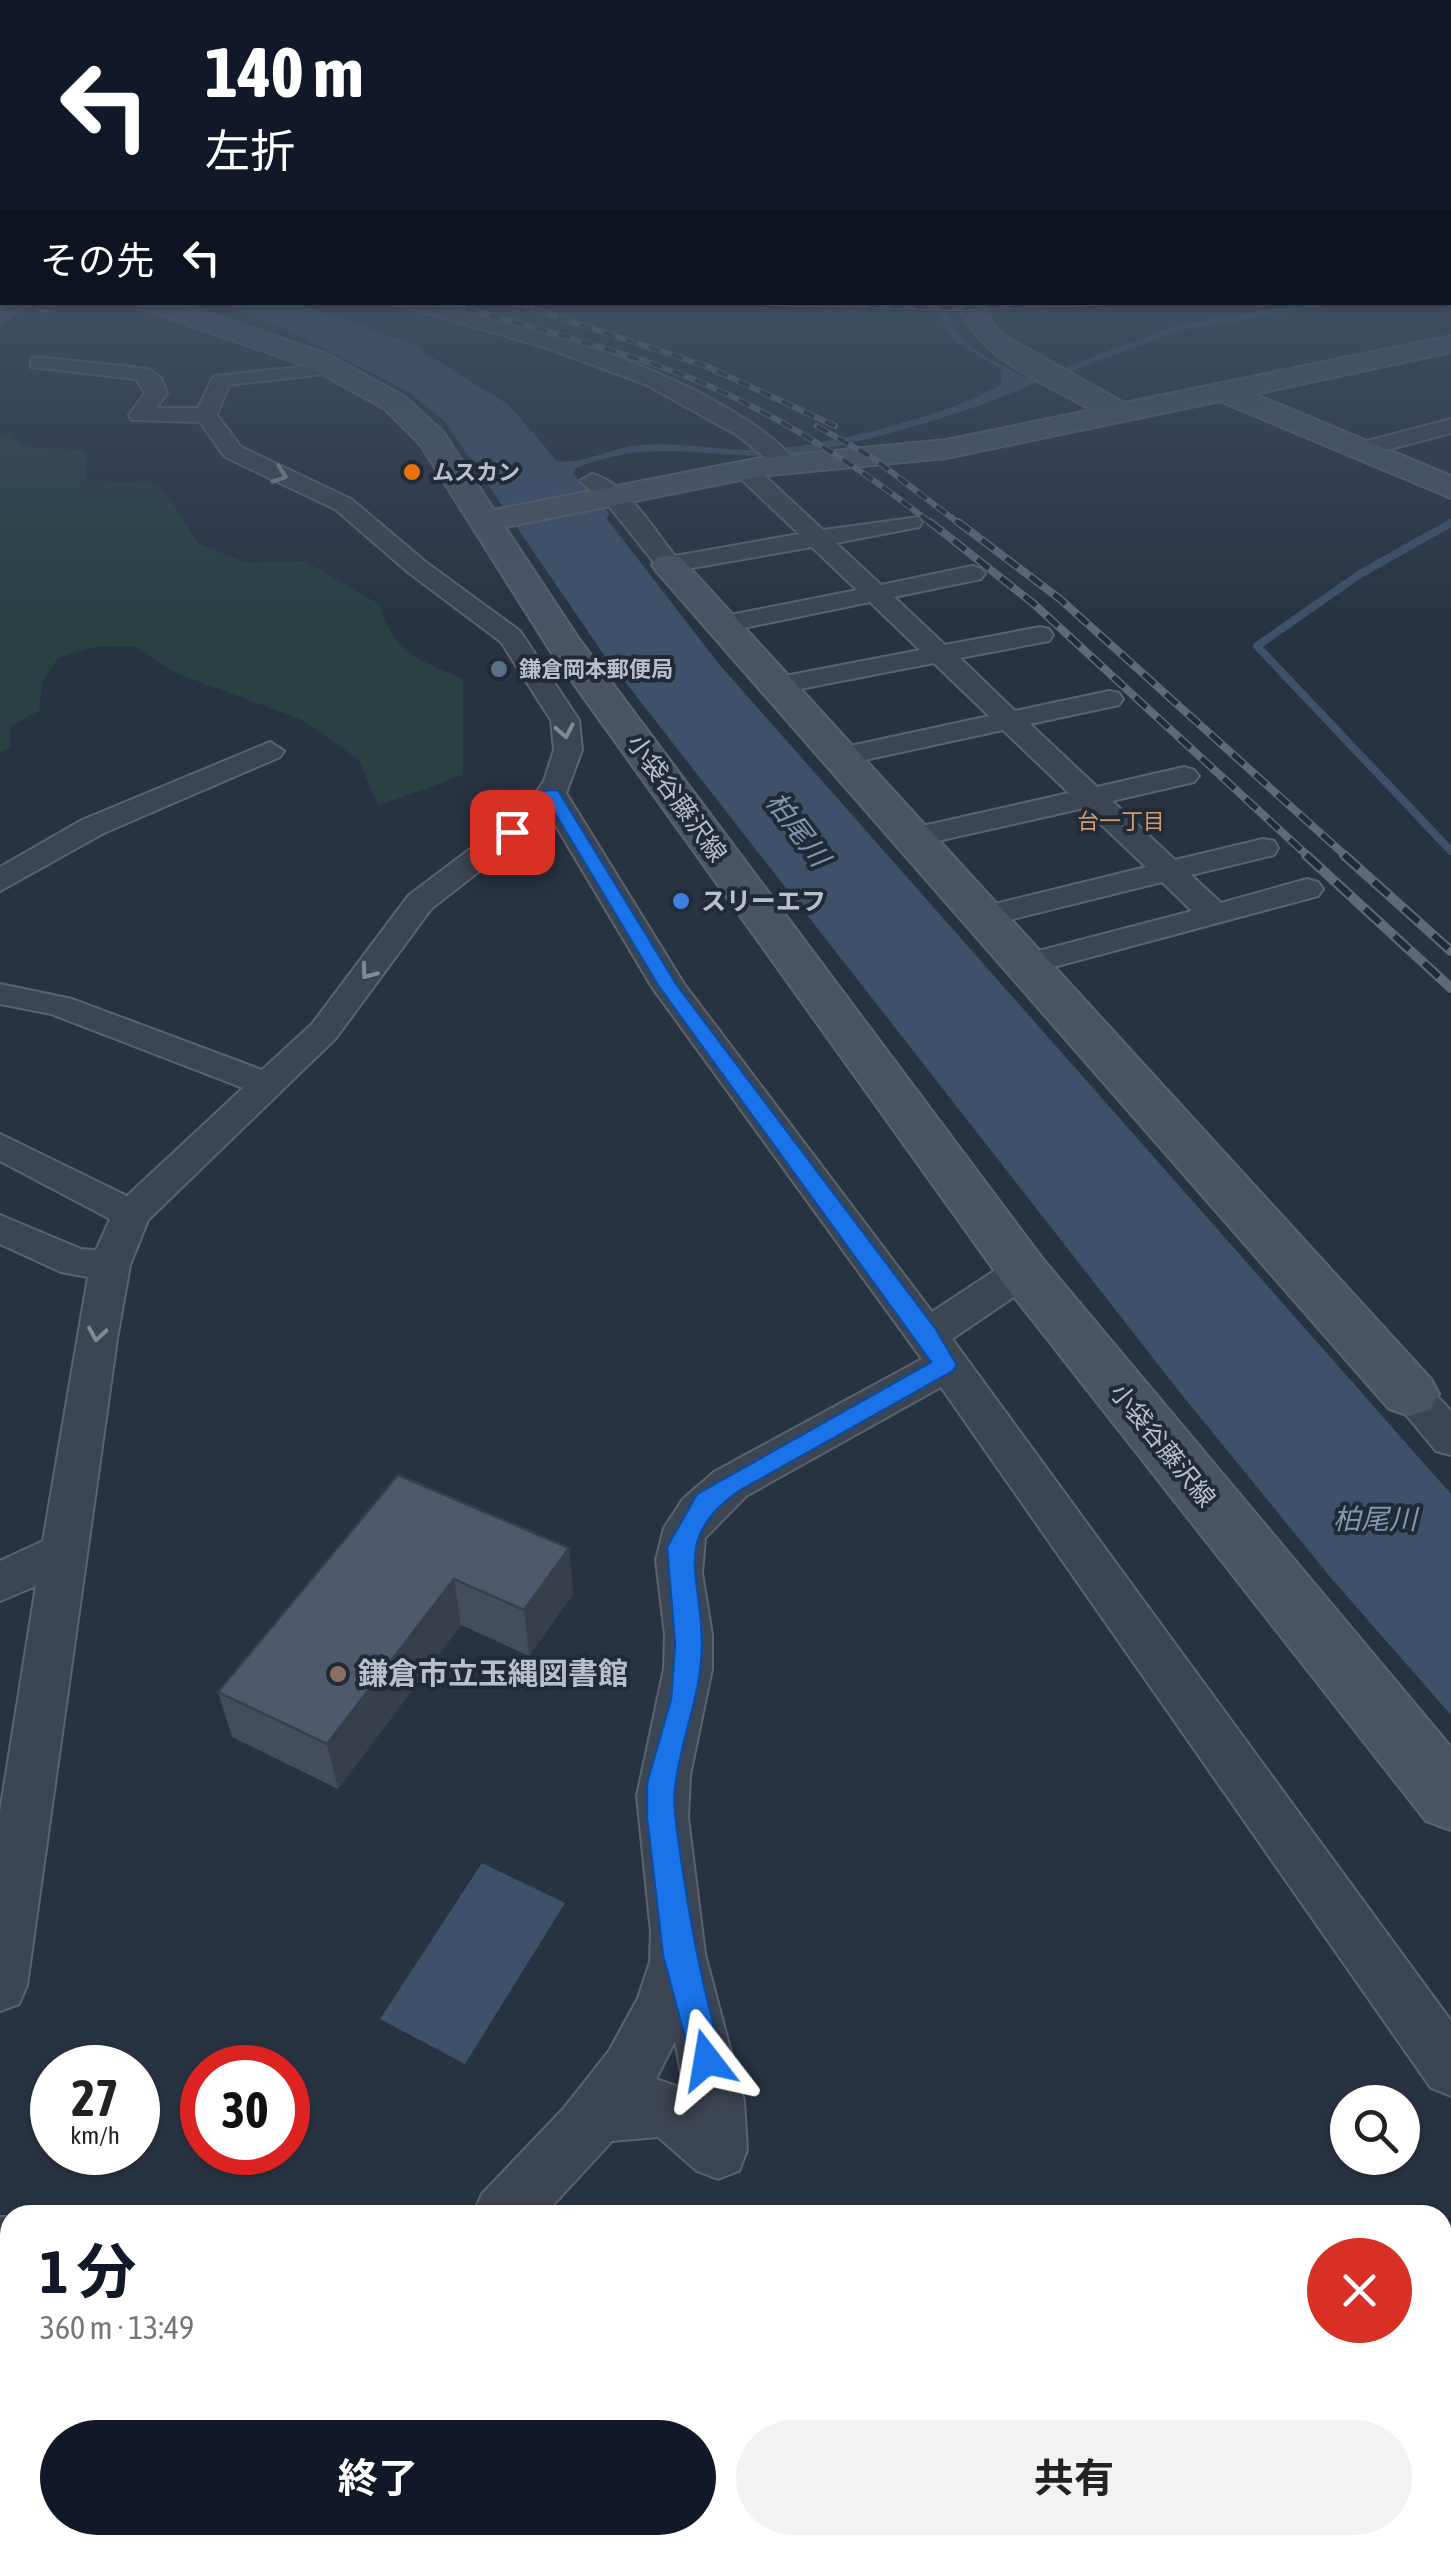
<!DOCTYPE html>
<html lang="ja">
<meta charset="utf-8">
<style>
:root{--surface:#fff;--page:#f2f2f2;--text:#222;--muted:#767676;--accent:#111827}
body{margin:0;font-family:"Asap Condensed","Noto Sans JP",sans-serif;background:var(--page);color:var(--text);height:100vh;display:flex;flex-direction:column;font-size:38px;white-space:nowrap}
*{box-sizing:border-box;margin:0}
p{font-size:32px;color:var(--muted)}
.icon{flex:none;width:55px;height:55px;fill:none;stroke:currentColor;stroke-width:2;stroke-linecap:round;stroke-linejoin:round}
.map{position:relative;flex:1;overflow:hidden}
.drawer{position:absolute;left:0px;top:2205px;width:1452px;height:350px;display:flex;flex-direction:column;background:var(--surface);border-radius:30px 30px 0 0;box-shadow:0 2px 8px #0004}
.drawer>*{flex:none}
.banner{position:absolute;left:0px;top:0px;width:1452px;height:305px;box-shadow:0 2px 8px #0004;background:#111827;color:#fff;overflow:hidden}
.buttons{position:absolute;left:1330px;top:2085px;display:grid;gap:20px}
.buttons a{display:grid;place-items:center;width:90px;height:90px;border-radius:50%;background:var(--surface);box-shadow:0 2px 8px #0004;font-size:50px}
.speed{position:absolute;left:30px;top:2045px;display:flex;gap:20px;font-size:50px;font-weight:700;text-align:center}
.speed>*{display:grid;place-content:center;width:130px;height:130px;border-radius:50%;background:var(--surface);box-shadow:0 2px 8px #0004;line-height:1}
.speed small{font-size:25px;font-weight:400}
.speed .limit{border:15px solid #d22;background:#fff;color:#111}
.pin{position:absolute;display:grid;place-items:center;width:85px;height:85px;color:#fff;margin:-42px;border-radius:20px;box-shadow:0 5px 15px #0006}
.me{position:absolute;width:110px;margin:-55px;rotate:346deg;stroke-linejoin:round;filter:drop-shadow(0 0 8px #0008)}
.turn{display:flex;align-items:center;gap:35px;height:210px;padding:0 40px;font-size:45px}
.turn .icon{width:130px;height:130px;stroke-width:2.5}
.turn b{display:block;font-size:70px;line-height:85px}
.then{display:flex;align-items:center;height:95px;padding:0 40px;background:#0003;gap:20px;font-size:38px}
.round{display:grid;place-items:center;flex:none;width:105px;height:105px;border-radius:52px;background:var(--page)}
.overview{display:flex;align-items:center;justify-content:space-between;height:170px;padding:0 40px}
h1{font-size:60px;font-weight:700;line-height:75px;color:var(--accent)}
.cta{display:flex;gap:20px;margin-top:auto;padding:20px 40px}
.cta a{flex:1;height:115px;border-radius:60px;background:var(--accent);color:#fff;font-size:40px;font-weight:700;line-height:115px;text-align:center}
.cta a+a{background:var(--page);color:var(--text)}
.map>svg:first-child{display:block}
.green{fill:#2a4043}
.water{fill:#3f506a}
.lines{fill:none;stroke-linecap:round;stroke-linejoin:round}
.stream-far1{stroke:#3f506a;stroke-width:6}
.stream{stroke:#3f506a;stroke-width:8}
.street-casing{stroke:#5a636f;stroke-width:4}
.secondary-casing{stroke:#5a636f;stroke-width:4}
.street{fill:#3c4552;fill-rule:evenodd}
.secondary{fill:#4a5465;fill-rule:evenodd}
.rail-far2-casing{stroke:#5e6979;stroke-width:6}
.rail-far1-casing{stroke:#5e6979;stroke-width:8}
.rail-casing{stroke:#5e6979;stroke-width:10}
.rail-far2{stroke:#212a37;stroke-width:4;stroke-dasharray:12;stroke-linecap:butt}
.rail-far1{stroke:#212a37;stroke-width:5;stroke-dasharray:15;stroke-linecap:butt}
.rail{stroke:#212a37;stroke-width:6;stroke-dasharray:20;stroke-linecap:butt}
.wall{fill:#434d5c}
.shaded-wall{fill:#373f4b}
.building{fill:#4e5a6b;stroke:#373f4b;stroke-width:2.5}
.oneway{stroke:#818995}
.route{fill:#1a73e8;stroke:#114b97;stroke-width:2.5}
.food-dot{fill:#e8710a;stroke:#212a37;stroke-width:4}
.service-dot{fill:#5c6f8a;stroke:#212a37;stroke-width:4}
.shop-dot{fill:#3f7fe0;stroke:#212a37;stroke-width:4}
.education-dot{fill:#8d6e63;stroke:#212a37;stroke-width:4}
.labels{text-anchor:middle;stroke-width:8;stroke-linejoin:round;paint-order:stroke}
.far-poi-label{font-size:22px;font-weight:bold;fill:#b9c0cc;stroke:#212a37;text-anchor:start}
.far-neighbourhood-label{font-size:22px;fill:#d39a6d;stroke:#212a37}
.street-label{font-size:25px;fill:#b9c0cc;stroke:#212a37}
.poi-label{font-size:25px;font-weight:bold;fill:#b9c0cc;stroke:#212a37;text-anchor:start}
.water-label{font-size:28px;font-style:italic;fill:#8296b2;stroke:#212a37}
.near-poi-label{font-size:30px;font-weight:bold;fill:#b9c0cc;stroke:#212a37;text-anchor:start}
</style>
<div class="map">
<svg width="1451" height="2555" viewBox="0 0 1451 2555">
<rect width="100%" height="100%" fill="#283342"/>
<!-- green -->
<path class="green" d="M 7,434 L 21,446 L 86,451 L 85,480 L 160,484 L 198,543 L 247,563 L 305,561 L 379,604 C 395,654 417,659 463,679 L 463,775 L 378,806 L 359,760 L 302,720 L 176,673 L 135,647 L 98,646 L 58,658 L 43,680 L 39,711 L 10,726 L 10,748 L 0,752 L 0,436 Z"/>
<!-- water -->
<path class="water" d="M 191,303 L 297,303 L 422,347 L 420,350 L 509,405 L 557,461 C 582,465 613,447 640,445 C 678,442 717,450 755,450 C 816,449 950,416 1001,384 L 1002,370 L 951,339 L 933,303 L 947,303 C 951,347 994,360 1028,379 L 1056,372 C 1004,404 864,443 802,453 C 719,465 663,433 576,468 L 573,474 L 609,513 L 607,519 L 719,664 L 1451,1494 L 1451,1715 L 1331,1578 L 1178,1390 L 604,655 L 445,422 L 409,392 L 331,352 L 234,306 Z
M 482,1863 L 565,1903 L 465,2064 L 380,2019 Z"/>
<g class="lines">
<!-- stream-far1 -->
<path class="stream-far1" d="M 1055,374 L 1178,328 L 1330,302"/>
<!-- stream -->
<path class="stream" d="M 1451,523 L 1360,574 L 1257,646 L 1451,851"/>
<!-- street casing -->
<g class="street-casing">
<path id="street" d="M 0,286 L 2,287 L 2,299 L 0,298 Z
M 37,302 L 60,302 L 45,311 L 38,309 Z
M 388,302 C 488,302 733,383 797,463 L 794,468 L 778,468 L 737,435 L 645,384 L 544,347 Z
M 38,357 L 149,369 L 161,378 L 167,393 L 156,408 L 198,408 L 214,376 L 339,363 L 339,371 L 332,373 L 229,385 L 217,415 L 241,447 L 351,499 L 427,563 L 520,631 L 579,720 L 582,750 L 566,793 L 684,984 L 932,1312 L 1009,1261 L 1023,1257 L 1037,1261 L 1043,1271 L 1037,1281 L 952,1339 L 1451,2021 L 1451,2096 L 1431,2088 L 941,1387 L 746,1496 L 705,1538 L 702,1573 L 712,1635 L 712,1669 L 690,1775 L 688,1818 L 705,1954 L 744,2101 L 747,2150 L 739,2171 L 718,2179 L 697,2171 L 658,2137 L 612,2141 L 544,2215 L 473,2215 L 482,2194 L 564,2108 L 609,2051 L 638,1998 L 650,1962 L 651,1932 L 637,1796 L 664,1669 L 665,1635 L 656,1560 L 664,1528 L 683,1499 L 714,1472 L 922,1359 L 652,987 L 550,816 L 431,909 L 336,1038 L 148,1220 L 130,1265 L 117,1339 L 27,1985 L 19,2004 L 0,2011 L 0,1812 L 36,1586 L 0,1601 L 0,1561 L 43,1541 L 88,1277 L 61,1272 L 0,1244 L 0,1215 L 81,1249 L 96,1250 L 110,1219 L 0,1161 L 0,1134 L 127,1196 L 243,1088 L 51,1014 L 0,1004 L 0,984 L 72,999 L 262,1070 L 312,1024 L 409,895 L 526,807 L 544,781 L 554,750 L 551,720 L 501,642 L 409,573 L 335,509 L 225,457 L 200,422 L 132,420 L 129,415 L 145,393 L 136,379 L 31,367 L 31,359 ZM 675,2041 L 684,2089 L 656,2079 Z
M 1451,419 L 1451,433 L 1360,457 L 1349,450 L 1352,445 Z
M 745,463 L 753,465 L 823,530 L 919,517 L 922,522 L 919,527 L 836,543 L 881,585 L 972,566 L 981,569 L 985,574 L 981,579 L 894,597 L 945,645 L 1040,627 L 1049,629 L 1053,635 L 1049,641 L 960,658 L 1015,711 L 1109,691 L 1119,693 L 1123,699 L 1119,705 L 1030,724 L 1097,787 L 1184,767 L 1194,770 L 1199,776 L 1194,782 L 1112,801 L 1175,860 L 1263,839 L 1274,841 L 1278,848 L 1274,855 L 1191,875 L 1221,903 L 1307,879 L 1318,882 L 1323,889 L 1318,896 L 1035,972 L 1011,972 L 1006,965 L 1011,958 L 1192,911 L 1162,882 L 981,927 L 970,924 L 965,917 L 970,910 L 1146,867 L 1084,808 L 911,847 L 900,845 L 896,838 L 900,831 L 1069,793 L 1003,730 L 837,766 L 827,763 L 822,757 L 827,751 L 989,716 L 934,663 L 774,694 L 764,692 L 760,686 L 764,680 L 920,650 L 870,602 L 719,633 L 710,631 L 706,625 L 710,619 L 857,590 L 812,547 L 669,572 L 660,570 L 609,506 L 580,481 L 592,474 C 627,483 654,530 675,556 L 799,534 L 737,475 L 734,470 Z
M 270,742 L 284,751 L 280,757 L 104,833 L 0,891 L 0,867 L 82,820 Z
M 1410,1378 L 1425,1383 L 1451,1411 L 1451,1455 L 1436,1451 L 1389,1394 L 1395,1383 Z
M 0,2217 L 10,2217 L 10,2277 L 0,2277 Z
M 1451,2482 L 1451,2555 L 1419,2553 L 1415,2545 L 1442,2545 L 1442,2485 Z
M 393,2545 L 488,2545 L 492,2555 L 397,2555 Z"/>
</g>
<!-- secondary casing -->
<g class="secondary-casing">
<path id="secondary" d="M 2,300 L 2,302 L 30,302 L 0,323 Z
M 135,302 L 176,302 L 327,354 L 405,397 L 443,432 L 494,510 L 760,458 L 946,440 L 1092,410 C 1042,381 977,359 957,302 L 984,302 L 992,323 L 1003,335 L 1124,403 L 1451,336 L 1451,352 L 1254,394 L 1451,476 L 1451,498 L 1220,401 L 946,458 L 760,476 L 505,527 L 579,639 L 1042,1258 L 1451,1747 L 1451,1830 L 1426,1821 L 1004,1284 L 551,652 L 420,444 L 385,409 L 307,366 L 139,308 Z
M 669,555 L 681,558 L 1431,1379 L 1439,1394 L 1431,1409 L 1410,1416 L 1389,1409 L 657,572 L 652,565 L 657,558 Z"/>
</g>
<!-- street -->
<use href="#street" class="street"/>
<!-- secondary -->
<use href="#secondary" class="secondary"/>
<!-- rail-far2 casing -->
<g class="rail-far2-casing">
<path id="rail-far2" d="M 443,302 C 514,323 586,341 656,365 C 756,400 850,459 933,525
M 512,302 L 706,366 L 835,426
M 748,302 L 956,308 L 1119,302
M 817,426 L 873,458 L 961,525"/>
</g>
<!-- rail-far1 casing -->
<g class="rail-far1-casing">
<path id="rail-far1" d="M 930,522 L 1034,604 L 1309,857
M 958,522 L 1060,599 L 1347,857"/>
</g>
<!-- rail casing -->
<g class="rail-casing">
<path id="rail" d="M 1306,855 L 1451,988
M 1344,855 L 1451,951"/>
</g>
<!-- rail-far2 -->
<use href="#rail-far2" class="rail-far2"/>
<!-- rail-far1 -->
<use href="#rail-far1" class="rail-far1"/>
<!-- rail -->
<use href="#rail" class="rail"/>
</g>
<!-- wall -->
<path class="wall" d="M 398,1475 L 569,1548 L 573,1594 L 529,1656 L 461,1625 L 338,1789 L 232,1737 L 218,1692 Z"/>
<!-- shaded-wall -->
<path class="shaded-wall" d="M 569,1548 L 573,1594 L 529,1656 L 524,1610 Z
M 454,1579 L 461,1625 L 338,1789 L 327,1744 Z"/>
<!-- building -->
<path class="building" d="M 398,1475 L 569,1548 L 524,1610 L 454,1579 L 327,1744 L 218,1692 Z"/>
<!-- one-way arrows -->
<defs><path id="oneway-chevron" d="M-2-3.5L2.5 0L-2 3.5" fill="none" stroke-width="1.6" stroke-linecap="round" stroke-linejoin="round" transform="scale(2.5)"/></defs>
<g class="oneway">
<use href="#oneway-chevron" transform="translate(280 475) rotate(19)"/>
<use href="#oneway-chevron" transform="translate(565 731) rotate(79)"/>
<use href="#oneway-chevron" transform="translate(368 972) rotate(127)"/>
<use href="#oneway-chevron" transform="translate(97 1334) rotate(99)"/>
</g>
<!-- sky -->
<linearGradient id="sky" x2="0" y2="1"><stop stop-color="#161c24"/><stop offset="0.43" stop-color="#425065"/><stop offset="1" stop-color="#425065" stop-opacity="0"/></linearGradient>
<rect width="1451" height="623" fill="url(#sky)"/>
<!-- route -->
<path class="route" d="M 546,790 L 558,790 L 677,985 L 936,1329 L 957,1365 L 953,1371 L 739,1491 C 669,1540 704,1578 702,1648 C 701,1696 682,1736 676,1782 C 672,1807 678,1834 681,1858 C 691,1930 703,1990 723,2060 L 718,2071 L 707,2076 L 696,2071 L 691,2060 L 663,1956 L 647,1818 L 647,1783 L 671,1699 L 675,1645 L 667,1547 L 697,1494 L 931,1362 L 659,987 L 550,805 L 519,836 L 504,832 Z"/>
<!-- markers -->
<circle class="food-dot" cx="412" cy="472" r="10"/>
<circle class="service-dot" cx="499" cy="669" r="10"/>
<circle class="shop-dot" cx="681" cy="901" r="10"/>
<circle class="education-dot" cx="338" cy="1674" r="10"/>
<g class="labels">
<!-- far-poi labels -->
<g class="far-poi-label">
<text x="432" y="480">ムスカン</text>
<text x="519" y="677">鎌倉岡本郵便局</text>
</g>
<!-- far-neighbourhood labels -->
<g class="far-neighbourhood-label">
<text x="1121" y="829">台一丁目</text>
</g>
<!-- street labels -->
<g class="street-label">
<text transform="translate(677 798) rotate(54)" y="9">小袋谷藤沢線</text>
<text transform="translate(1163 1445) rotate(51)" y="9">小袋谷藤沢線</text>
</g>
<!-- poi labels -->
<g class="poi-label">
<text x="701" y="910">スリーエフ</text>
</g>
<!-- water labels -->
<g class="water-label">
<text transform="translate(798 829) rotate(53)" y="10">柏尾川</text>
<text x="1375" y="1529">柏尾川</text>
</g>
<!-- near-poi labels -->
<g class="near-poi-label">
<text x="358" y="1684">鎌倉市立玉縄図書館</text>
</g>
</g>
</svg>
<div class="buttons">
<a><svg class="icon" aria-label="search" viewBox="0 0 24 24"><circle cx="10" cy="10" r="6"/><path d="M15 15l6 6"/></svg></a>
</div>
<div class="speed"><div>27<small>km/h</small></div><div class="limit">30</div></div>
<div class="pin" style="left:512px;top:832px;background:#d93025"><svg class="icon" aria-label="arrive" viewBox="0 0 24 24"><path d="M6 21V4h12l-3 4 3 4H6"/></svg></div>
<svg class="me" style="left:707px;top:2060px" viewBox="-20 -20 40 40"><path d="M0-17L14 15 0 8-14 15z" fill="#1a73e8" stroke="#fff" stroke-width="4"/></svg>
<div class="banner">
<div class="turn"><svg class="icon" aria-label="left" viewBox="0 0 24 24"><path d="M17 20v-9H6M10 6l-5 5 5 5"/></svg><div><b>140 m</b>左折</div></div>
<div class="then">その先<svg class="icon" aria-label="left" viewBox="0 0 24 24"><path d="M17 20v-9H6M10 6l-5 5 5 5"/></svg></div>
</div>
<section class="drawer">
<div class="overview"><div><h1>1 分</h1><p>360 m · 13:49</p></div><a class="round" style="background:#d93025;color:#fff"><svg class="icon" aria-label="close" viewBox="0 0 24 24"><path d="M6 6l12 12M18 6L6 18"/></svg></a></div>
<div class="cta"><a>終了</a><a>共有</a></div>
</section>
</div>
